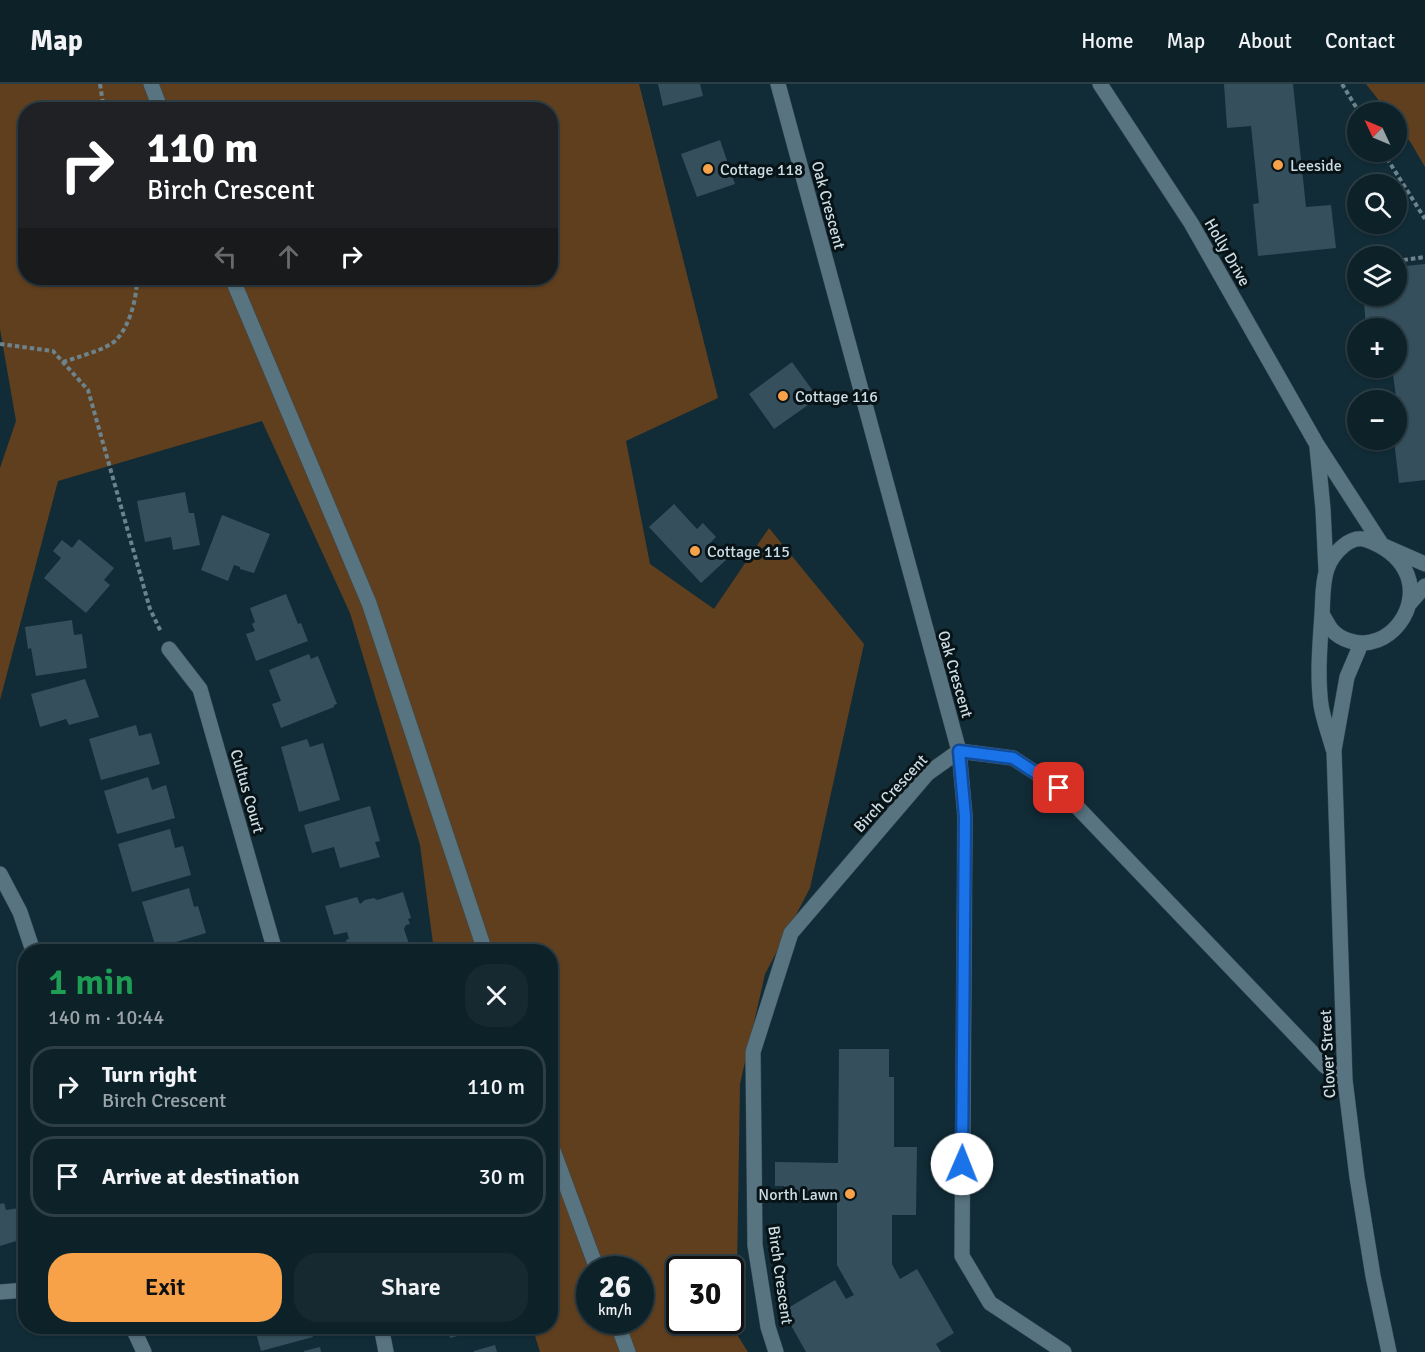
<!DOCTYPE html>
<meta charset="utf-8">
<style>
:root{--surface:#0d2129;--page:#162931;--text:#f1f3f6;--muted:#9aa3a8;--line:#2d3e46;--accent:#f7a149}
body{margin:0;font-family:Signika,sans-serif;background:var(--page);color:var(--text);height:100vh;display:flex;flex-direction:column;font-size:22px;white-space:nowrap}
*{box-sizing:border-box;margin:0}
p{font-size:20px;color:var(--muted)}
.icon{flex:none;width:33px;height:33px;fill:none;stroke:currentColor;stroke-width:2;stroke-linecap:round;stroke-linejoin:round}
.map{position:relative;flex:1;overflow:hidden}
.panel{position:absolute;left:18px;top:860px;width:540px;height:390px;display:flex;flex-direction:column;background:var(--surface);border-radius:24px;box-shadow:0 2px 4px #0004,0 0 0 2px var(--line)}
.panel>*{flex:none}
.guide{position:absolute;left:18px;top:18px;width:540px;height:183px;border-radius:24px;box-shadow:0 2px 4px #0004,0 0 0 2px var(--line);background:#202124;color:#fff;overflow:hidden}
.needle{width:39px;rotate:314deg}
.fabs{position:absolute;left:1347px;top:18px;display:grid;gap:12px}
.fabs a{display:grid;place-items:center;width:60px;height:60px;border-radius:50%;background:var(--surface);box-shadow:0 2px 4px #0004,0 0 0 2px var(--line);font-size:30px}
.speed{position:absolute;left:576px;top:1172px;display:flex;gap:12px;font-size:30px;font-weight:700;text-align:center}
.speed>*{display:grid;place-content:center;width:78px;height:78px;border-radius:50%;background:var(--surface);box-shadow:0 2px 4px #0004,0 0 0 2px var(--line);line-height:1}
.speed small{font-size:15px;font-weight:400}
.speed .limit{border:3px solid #111;border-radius:9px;background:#fff;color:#111}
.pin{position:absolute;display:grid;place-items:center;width:51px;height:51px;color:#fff;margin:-26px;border-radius:12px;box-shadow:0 3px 9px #0006}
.me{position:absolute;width:66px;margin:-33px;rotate:1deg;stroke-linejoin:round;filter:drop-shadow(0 0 4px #0008)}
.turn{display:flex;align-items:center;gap:21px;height:126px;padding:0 30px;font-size:27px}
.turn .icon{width:78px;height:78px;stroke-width:2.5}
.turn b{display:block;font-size:42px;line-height:51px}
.lanes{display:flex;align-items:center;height:57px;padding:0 30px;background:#0003;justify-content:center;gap:30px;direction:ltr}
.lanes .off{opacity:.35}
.round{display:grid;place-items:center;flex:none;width:63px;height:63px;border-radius:24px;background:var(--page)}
.summary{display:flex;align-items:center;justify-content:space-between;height:102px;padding:0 30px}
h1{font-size:36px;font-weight:600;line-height:45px;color:#1e9e55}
.action{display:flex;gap:12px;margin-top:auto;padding:12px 30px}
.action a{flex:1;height:69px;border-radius:24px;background:var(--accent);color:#111;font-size:24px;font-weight:600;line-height:69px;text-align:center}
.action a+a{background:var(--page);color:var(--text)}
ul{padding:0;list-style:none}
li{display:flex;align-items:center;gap:18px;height:81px;margin:0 12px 9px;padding:0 18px;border:3px solid var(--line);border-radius:24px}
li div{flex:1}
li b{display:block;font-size:22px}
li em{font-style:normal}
header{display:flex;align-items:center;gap:36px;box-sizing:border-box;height:84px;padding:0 30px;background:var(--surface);border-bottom:2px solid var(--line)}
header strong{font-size:28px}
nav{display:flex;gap:33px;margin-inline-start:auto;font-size:21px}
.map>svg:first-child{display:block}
.green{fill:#603f1e;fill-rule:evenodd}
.building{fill:#35505c}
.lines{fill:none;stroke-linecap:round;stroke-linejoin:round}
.minor-casing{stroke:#354851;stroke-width:16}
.path{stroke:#6d838c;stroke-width:4;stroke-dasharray:4.5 3;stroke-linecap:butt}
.minor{stroke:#587480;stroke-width:15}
.route-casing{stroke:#114b97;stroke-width:15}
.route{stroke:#1a73e8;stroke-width:10}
.poi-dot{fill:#f7a149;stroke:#081317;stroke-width:2}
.labels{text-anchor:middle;stroke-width:6;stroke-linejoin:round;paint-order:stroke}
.poi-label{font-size:16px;fill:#ccdce3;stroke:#081317;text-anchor:start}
.street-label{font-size:16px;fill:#ccdce3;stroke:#081317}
</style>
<header>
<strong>Map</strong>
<nav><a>Home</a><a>Map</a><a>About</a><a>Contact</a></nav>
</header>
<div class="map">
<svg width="1425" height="1268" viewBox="0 0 1425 1268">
<rect width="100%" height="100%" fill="#112c37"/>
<!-- green -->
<path class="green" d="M 0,0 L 639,0 L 718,314 L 626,357 L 650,480 L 714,525 L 769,444 L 864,560 L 810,804 L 765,890 L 740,1000 L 736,1249 L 748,1268 L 540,1268 L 532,1242 L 550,1242 L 550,867 L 434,867 L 420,761 L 350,529 L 262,337 L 58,397 L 0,616 L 0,384 L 16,337 L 0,245 ZM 26,26 L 550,26 L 550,194 L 26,194 ZM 590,1185 L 640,1185 L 640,1236 L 590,1236 ZM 680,1185 L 730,1185 L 730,1236 L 680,1236 Z
M 1366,0 L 1425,0 L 1425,83 L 1411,59 L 1397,40 L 1396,28 L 1388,28 Z"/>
<!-- building -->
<path class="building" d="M 658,0 L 700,0 L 703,12 L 663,22 Z
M 1224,0 L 1293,0 L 1306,123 L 1331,121 L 1336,164 L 1258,172 L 1253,120 L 1259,119 L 1251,42 L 1227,44 Z
M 720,56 L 735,100 L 697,113 L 681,70 Z
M 1425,180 L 1425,396 L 1399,399 L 1394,356 L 1396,356 L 1396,348 L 1401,347 L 1392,284 L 1396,284 L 1396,244 L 1366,244 L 1364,218 L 1394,215 L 1394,212 L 1396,212 L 1396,183 Z
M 792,278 L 818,314 L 774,345 L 749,310 Z
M 185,408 L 189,429 L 194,429 L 200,461 L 173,466 L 171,453 L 145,458 L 137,417 Z
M 674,420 L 697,445 L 703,439 L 716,453 L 710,459 L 726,476 L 701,499 L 649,443 Z
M 222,431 L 270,450 L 254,489 L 240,485 L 240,483 L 234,481 L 228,497 L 201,486 Z
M 79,455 L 114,484 L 104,496 L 110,501 L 86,529 L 44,494 L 61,474 L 53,467 L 62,456 L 72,464 Z
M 286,510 L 298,540 L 301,539 L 308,557 L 256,577 L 246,550 L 255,547 L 252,540 L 255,538 L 250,524 Z
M 72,536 L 74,551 L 82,550 L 87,584 L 36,592 L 31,564 L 28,565 L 25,543 Z
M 309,570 L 311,575 L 318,572 L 337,620 L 334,621 L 334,623 L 281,644 L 272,620 L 281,617 L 269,586 Z
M 85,595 L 99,633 L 69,641 L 66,635 L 40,643 L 31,610 Z
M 136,641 L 139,652 L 151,649 L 160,680 L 101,696 L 89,655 Z
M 307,655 L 310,663 L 323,659 L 340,716 L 299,728 L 281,663 Z
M 148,693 L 152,706 L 166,701 L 175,734 L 117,750 L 104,707 Z
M 370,722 L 380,757 L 375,758 L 380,773 L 340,784 L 334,763 L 312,769 L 304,741 Z
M 170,745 L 175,764 L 183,762 L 191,791 L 132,808 L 118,760 Z
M 189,804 L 194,823 L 198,822 L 206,849 L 156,864 L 142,818 Z
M 403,808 L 411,834 L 408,835 L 410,840 L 406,841 L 404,845 L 409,860 L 390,867 L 349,867 L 346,856 L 349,855 L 347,848 L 334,851 L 325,822 L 357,813 L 360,820 L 365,816 L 374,814 L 377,816 Z
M 208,860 L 213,867 L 186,867 L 186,866 Z
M 839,965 L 889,965 L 889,993 L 894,993 L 894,1063 L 917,1063 L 916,1131 L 892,1131 L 892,1180 L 900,1195 L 917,1185 L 954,1249 L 936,1260 L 941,1268 L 806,1268 L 783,1227 L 835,1196 L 846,1215 L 854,1211 L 837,1181 L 837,1118 L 784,1118 L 784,1102 L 775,1102 L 775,1078 L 838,1079 Z
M 4,1119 L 6,1126 L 19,1124 L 26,1143 L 26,1154 L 0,1162 L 0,1120 Z
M 254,1242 L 310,1242 L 313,1253 L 261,1267 Z
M 447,1242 L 484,1242 L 485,1245 L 450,1254 Z
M 495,1261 L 497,1268 L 474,1268 L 474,1267 Z
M 320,1263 L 321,1268 L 304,1268 L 304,1267 Z"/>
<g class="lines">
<!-- minor casing -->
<g class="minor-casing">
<path id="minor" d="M 151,0 L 161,26
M 778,0 L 959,667 L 965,732 L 962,1172 L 990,1219 L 1064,1268
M 1100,0 L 1191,139 L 1316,359 L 1382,461 L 1425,480
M 232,194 L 369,519 L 485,867
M 1317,363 L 1323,425 L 1326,486
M 1410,519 L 1425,502
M 1322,530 C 1325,535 1328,541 1331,545 C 1336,551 1343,555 1350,557 C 1389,569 1424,522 1405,486 C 1397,471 1383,462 1367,456 C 1350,450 1332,470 1327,485 C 1322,499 1323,516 1322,530 C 1320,560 1317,591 1321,621 C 1323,635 1329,650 1333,665
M 1361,560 L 1347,593 L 1334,666 L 1345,996 L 1357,1093 L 1373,1192 L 1389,1268
M 169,565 L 200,605 L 275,867
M 0,790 L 20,828 L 33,867
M 550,1058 L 597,1185
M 0,1208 L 26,1206
M 616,1236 L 628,1268
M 132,1242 L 144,1268
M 381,1242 L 386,1268
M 776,1268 L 768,1243 L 755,1161 L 753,968 L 791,849 L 927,690 L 959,667 L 1013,674 L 1059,704 L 1325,982 L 1345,996"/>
</g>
<!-- path -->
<path class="path" d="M 100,0 L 104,26
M 1342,0 L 1359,28
M 1383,68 L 1425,135
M 1396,177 L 1425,173
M 0,260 L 53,267 L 88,306 L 150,525 L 161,548
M 63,278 C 75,274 108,265 116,256 C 130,242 137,213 137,194"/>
<!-- minor -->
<use href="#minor" class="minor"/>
</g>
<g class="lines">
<!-- route casing -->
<g class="route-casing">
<path id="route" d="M 962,1080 L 965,732 L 959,667 L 1013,674 L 1059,704"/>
</g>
<!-- route -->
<use href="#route" class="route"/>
</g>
<!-- markers -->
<g class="poi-dot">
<circle cx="1278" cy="81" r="6"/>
<circle cx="708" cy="85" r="6"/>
<circle cx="783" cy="312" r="6"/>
<circle cx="695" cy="467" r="6"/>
<circle cx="850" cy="1110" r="6"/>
</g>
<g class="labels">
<!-- poi labels -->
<g class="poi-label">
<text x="1290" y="87">Leeside</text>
<text x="720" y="91">Cottage 118</text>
<text x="795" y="318">Cottage 116</text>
<text x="707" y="473">Cottage 115</text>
<text x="838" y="1116" text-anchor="end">North Lawn</text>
</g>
<!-- street labels -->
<g class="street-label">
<text transform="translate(829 121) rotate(75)" y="6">Oak Crescent</text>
<text transform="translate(1228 168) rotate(60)" y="6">Holly Drive</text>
<text transform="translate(956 590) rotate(74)" y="6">Oak Crescent</text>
<text transform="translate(248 707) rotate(74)" y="6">Cultus Court</text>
<text transform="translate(890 709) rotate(-47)" y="6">Birch Crescent</text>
<text transform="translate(1327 970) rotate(-93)" y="6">Clover Street</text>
<text transform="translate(781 1191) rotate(82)" y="6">Birch Crescent</text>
</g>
</g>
</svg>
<div class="fabs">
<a><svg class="needle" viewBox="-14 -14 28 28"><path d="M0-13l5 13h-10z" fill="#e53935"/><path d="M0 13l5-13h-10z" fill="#9aa3a8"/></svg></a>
<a><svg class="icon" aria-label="search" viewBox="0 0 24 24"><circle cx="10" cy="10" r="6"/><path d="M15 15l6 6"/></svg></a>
<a><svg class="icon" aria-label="layers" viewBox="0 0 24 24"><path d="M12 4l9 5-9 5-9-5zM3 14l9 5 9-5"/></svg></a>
<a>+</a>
<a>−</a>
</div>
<div class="speed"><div>26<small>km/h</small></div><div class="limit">30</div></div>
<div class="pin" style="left:1059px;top:704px;background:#d93025"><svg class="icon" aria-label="arrive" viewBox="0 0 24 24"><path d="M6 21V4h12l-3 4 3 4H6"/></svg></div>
<svg class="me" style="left:962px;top:1080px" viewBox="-20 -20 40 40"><circle r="19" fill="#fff"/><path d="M0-13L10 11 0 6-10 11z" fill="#1a73e8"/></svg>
<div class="guide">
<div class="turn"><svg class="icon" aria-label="right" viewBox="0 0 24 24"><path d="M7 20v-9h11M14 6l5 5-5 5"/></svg><div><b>110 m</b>Birch Crescent</div></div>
<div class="lanes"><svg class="icon off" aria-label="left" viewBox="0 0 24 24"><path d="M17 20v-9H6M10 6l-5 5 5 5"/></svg><svg class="icon off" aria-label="ahead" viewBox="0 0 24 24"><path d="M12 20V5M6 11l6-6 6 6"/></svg><svg class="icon" aria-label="right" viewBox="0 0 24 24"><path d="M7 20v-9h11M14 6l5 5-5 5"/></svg></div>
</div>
<section class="panel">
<div class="summary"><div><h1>1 min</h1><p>140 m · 10:44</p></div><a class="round"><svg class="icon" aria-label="close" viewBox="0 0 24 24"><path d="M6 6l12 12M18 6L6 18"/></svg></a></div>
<ul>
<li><svg class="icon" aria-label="right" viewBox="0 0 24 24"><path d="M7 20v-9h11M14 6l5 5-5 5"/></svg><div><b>Turn right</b><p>Birch Crescent</p></div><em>110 m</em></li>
<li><svg class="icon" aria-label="arrive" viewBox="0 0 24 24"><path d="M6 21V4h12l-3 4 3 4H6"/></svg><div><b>Arrive at destination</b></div><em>30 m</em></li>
</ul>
<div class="action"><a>Exit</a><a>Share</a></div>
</section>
</div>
